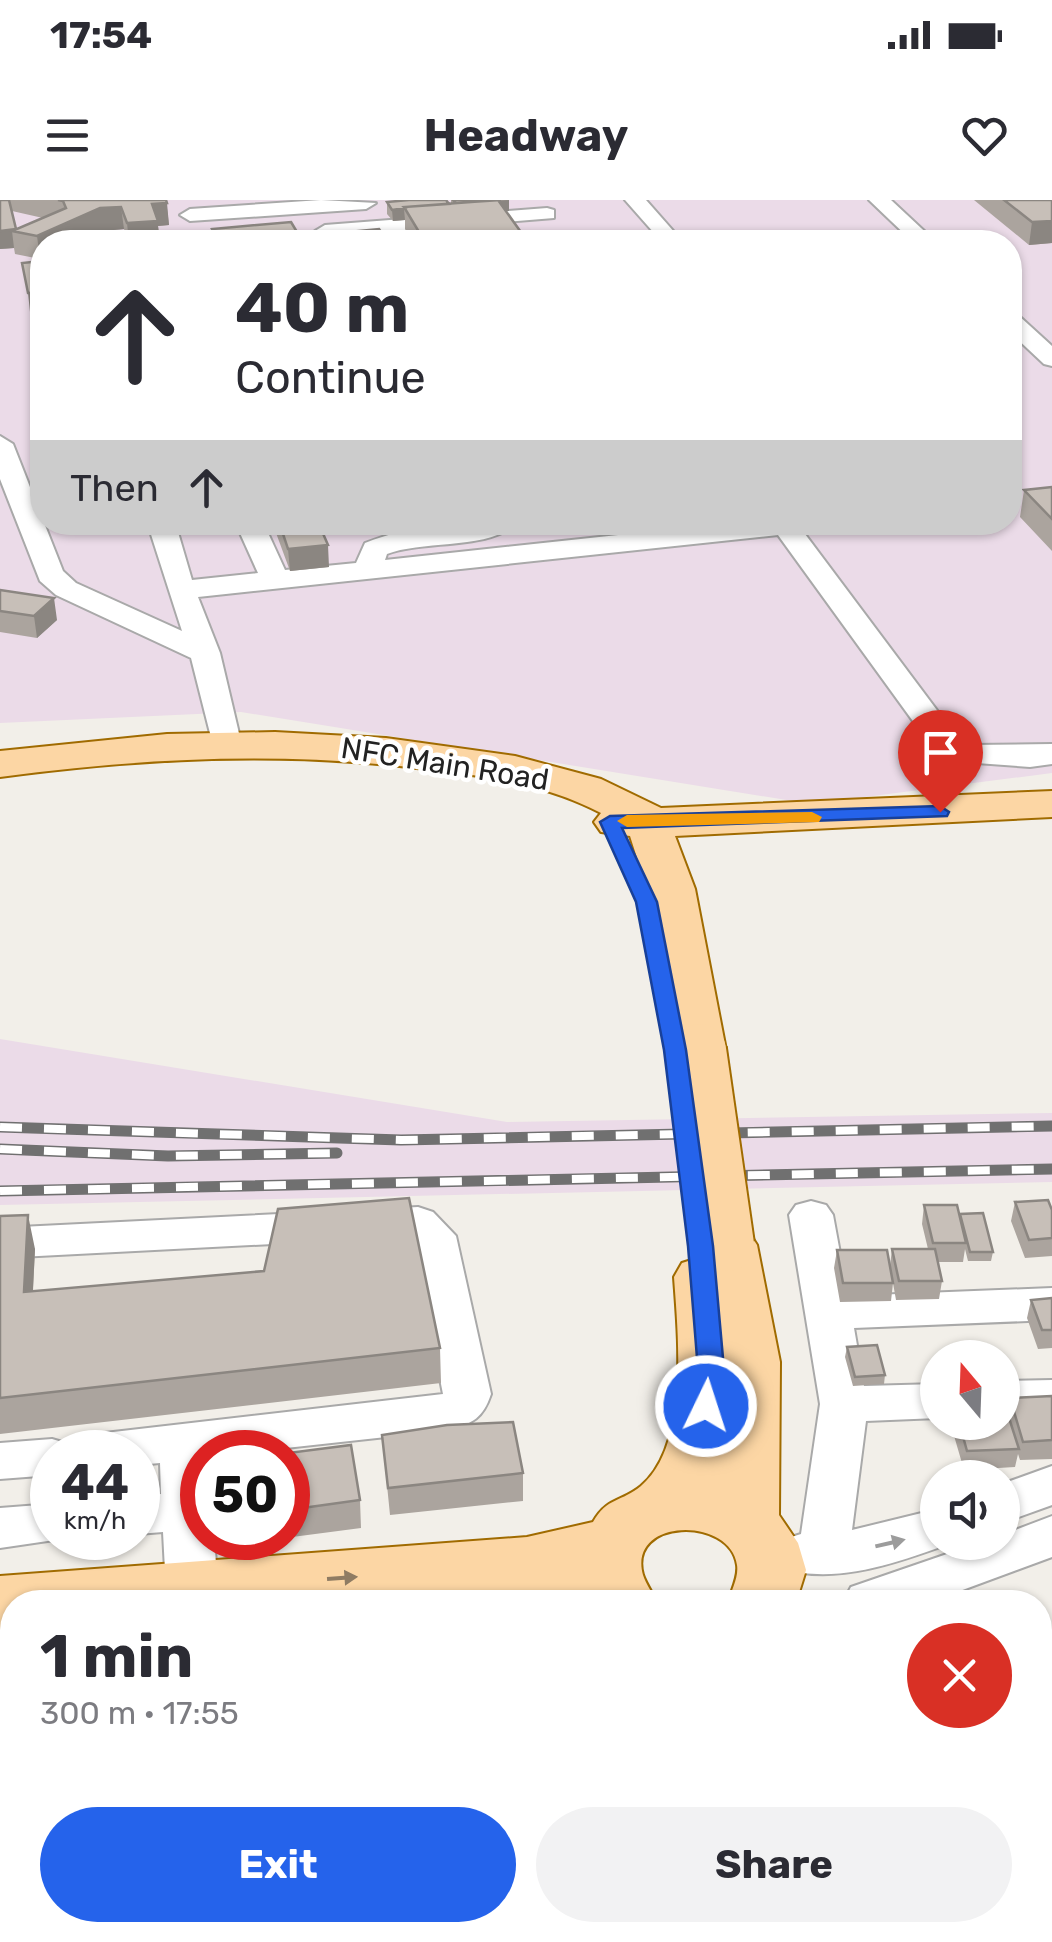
<!DOCTYPE html>
<meta charset="utf-8">
<style>
:root{--surface:#fff;--page:#f2f2f3;--text:#2b2b33;--muted:#7c7c81;--accent:#2563eb}
body{margin:0;font-family:Rubik,sans-serif;background:var(--page);color:var(--text);height:100vh;display:flex;flex-direction:column;font-size:38px;white-space:nowrap}
*{box-sizing:border-box;margin:0}
p{font-size:32px;color:var(--muted)}
.icon{flex:none;width:55px;height:55px;fill:none;stroke:currentColor;stroke-width:2;stroke-linecap:round;stroke-linejoin:round}
.map{position:relative;flex:1;overflow:hidden}
.side{position:absolute;left:0px;top:1390px;width:1052px;height:352px;display:flex;flex-direction:column;background:var(--surface);border-radius:40px 40px 0 0;box-shadow:0 2px 8px #0004}
.side>*{flex:none}
.top-card{position:absolute;left:30px;top:30px;width:992px;height:305px;border-radius:40px;box-shadow:0 2px 8px #0004;background:#fff;color:var(--text);overflow:hidden}
.needle{width:65px;rotate:341deg}
.tools{position:absolute;left:920px;top:1140px;display:grid;gap:20px}
.tools a{display:grid;place-items:center;width:100px;height:100px;border-radius:50%;background:var(--surface);box-shadow:0 2px 8px #0004;font-size:50px}
.speed{position:absolute;left:30px;top:1230px;display:flex;gap:20px;font-size:50px;font-weight:700;text-align:center}
.speed>*{display:grid;place-content:center;width:130px;height:130px;border-radius:50%;background:var(--surface);box-shadow:0 2px 8px #0004;line-height:1}
.speed small{font-size:25px;font-weight:400}
.speed .limit{border:15px solid #d22;background:#fff;color:#111}
.pin{position:absolute;display:grid;place-items:center;width:85px;height:85px;color:#fff;margin:-102px -42px;border-radius:50% 50% 50% 0;rotate:-45deg;box-shadow:0 0 10px #0007}
.pin .icon{rotate:45deg}
.me{position:absolute;width:110px;margin:-55px;rotate:4deg;stroke-linejoin:round;filter:drop-shadow(0 0 8px #0008)}
.turn{display:flex;align-items:center;gap:35px;height:210px;padding:0 40px;font-size:45px}
.turn .icon{width:130px;height:130px;stroke-width:2.5}
.turn b{display:block;font-size:70px;line-height:85px}
.then{display:flex;align-items:center;height:95px;padding:0 40px;background:#0003;gap:20px;font-size:38px}
.round{display:grid;place-items:center;flex:none;width:105px;height:105px;border-radius:52px;background:var(--page)}
.headline{display:flex;align-items:center;justify-content:space-between;height:170px;padding:0 40px}
h1{font-size:60px;font-weight:700;line-height:75px}
.cta{display:flex;gap:20px;margin-top:auto;padding:20px 40px}
.cta a{flex:1;height:115px;border-radius:60px;background:var(--accent);color:#fff;font-size:40px;font-weight:700;line-height:115px;text-align:center}
.cta a+a{background:var(--page);color:var(--text)}
.status{display:flex;justify-content:space-between;align-items:center;height:70px;padding:0 50px;background:var(--surface);direction:ltr}
.status svg{height:28px;fill:currentColor}
header{display:flex;justify-content:space-between;align-items:center;height:130px;padding:0 40px;background:var(--surface);font-size:45px;font-weight:700}
.map>svg:first-child{display:block}
.industrial{fill:#ebdbe8;fill-rule:evenodd}
.lines{fill:none;stroke-linecap:round;stroke-linejoin:round}
.minor-casing{stroke:#a9a9a9;stroke-width:4}
.major-casing{stroke:#a06b00;stroke-width:4}
.minor{fill:#fff;fill-rule:evenodd}
.major{fill:#fcd6a4;fill-rule:evenodd}
.rail-casing{stroke:#707070;stroke-width:11}
.rail{stroke:#fff;stroke-width:8;stroke-dasharray:22;stroke-linecap:butt}
.major-bridge-casing{stroke:#a06b00;stroke-width:56;stroke-linecap:butt}
.major-bridge{stroke:#fcd6a4;stroke-width:52}
.wall{fill:#aba49e;fill-rule:evenodd}
.shaded-wall{fill:#8b8681}
.building{fill:#c7bfb8;stroke:#8b8681;stroke-width:2.5}
.oneway{fill:#9c9c9c}
.oneway2{fill:#8f7c63}
.route{fill:#2563eb;stroke:#184099;stroke-width:2.5}
.slow{fill:#f59e0b}
.labels{text-anchor:middle;stroke-width:9;stroke-linejoin:round;paint-order:stroke}
.street-label{font-size:30px;fill:#222;stroke:#fff}
</style>
<div class="status"><b>17:54</b><svg viewBox="0 0 49 12"><path d="M0 12V9h3v3zM5 12V6h3v6zM10 12V3h3v9zM15 12V0h3v12zM26 1h20v11H26zM47 4h2v5h-2z"/></svg></div>
<header><svg class="icon" aria-label="menu" viewBox="0 0 24 24"><path d="M4 6h16M4 12h16M4 18h16"/></svg>Headway<svg class="icon" aria-label="heart" viewBox="0 0 24 24"><path d="M12 20l-8-8c-3-5 5-10 8-4 3-6 11-1 8 4z"/></svg></header>
<div class="map">
<svg width="1052" height="1742" viewBox="0 0 1052 1742">
<rect width="100%" height="100%" fill="#f2efe9"/>
<!-- industrial -->
<path class="industrial" d="M 0,0 L 1052,0 L 1052,573 L 811,604 L 241,512 L 0,523 ZM 42,42 L 1010,42 L 1010,322 L 42,322 Z
M 0,839 L 507,922 L 1052,913 L 1052,982 L 0,1005 Z"/>
<g class="lines">
<!-- minor casing -->
<g class="minor-casing">
<path id="minor" d="M 321,0 L 376,3 L 366,9 L 190,21 L 180,15 L 190,9 Z
M 625,0 L 646,0 L 683,42 L 662,42 Z
M 869,0 L 891,0 L 936,42 L 913,42 Z
M 547,8 L 554,10 L 554,18 L 325,37 L 315,31 L 325,25 Z
M 1010,113 L 1018,115 L 1052,146 L 1052,166 L 1044,164 L 1010,132 Z
M 0,236 L 13,244 L 63,371 L 76,383 L 182,431 L 147,322 L 175,322 L 192,380 L 258,373 L 235,322 L 263,322 L 285,370 L 356,363 L 365,343 C 412,324 467,322 517,322 C 494,350 422,340 387,354 L 385,360 L 740,322 L 796,322 L 945,521 L 970,545 L 1052,544 L 1052,564 L 1030,567 L 949,561 L 923,535 L 778,335 L 198,397 L 220,453 L 241,542 L 236,549 L 214,549 L 191,458 L 56,395 L 40,381 L 0,279 Z
M 811,1001 L 826,1005 L 833,1015 L 848,1096 L 1052,1088 L 1052,1120 L 854,1128 L 864,1186 L 938,1184 L 938,1218 L 866,1221 L 852,1330 L 938,1309 L 938,1342 L 954,1342 C 903,1361 835,1386 782,1368 L 774,1354 L 782,1340 L 801,1334 L 820,1204 L 789,1015 L 796,1005 Z
M 418,1007 L 433,1012 L 456,1036 L 491,1194 C 483,1218 473,1223 450,1230 L 250,1252 L 202,1252 L 202,1338 L 214,1338 L 218,1389 L 211,1402 L 173,1402 L 166,1389 L 163,1332 L 138,1334 L 138,1296 L 161,1294 L 160,1263 L 138,1265 L 138,1252 L 52,1252 L 52,1275 L 0,1279 L 0,1243 L 52,1239 L 69,1244 L 73,1250 L 79,1239 L 96,1234 L 443,1194 L 413,1042 L 408,1037 L 0,1058 L 0,1028 Z
M 1052,1180 L 1052,1214 L 1002,1215 L 1002,1181 Z
M 1052,1266 L 1052,1305 L 1002,1323 L 1002,1284 Z
M 52,1304 L 52,1338 L 68,1338 L 0,1348 L 0,1308 Z
M 1052,1316 L 1052,1357 L 930,1402 L 843,1402 L 851,1387 L 982,1342 L 1002,1342 L 1002,1335 Z
M 1040,1556 L 1052,1560 L 1052,1643 L 1040,1639 Z
M 624,1730 L 684,1730 L 684,1742 L 624,1742 Z
M 757,1730 L 820,1730 L 825,1742 L 763,1742 Z"/>
</g>
<!-- major casing -->
<g class="major-casing">
<path id="major" d="M 275,532 L 386,538 L 515,556 L 601,579 L 661,608 L 1052,591 L 1052,617 L 675,636 L 695,689 L 726,850 L 718,861 L 700,866 L 682,861 L 674,850 L 647,689 L 630,636 L 601,632 L 594,622 L 601,613 C 546,584 486,576 425,569 C 282,551 142,558 0,577 L 0,551 L 167,534 Z
M 728,1025 L 748,1031 L 757,1045 L 780,1162 L 779,1315 L 798,1343 L 806,1370 L 796,1402 L 728,1402 C 731,1391 739,1377 737,1365 C 730,1316 627,1318 643,1375 C 646,1384 653,1394 657,1402 L 454,1402 L 453,1396 L 369,1402 L 12,1402 L 12,1474 L 0,1476 L 0,1376 L 527,1337 L 593,1322 C 607,1297 622,1302 641,1286 C 690,1245 678,1134 674,1077 L 682,1063 L 701,1057 L 699,1045 L 708,1031 Z"/>
</g>
<!-- minor -->
<use href="#minor" class="minor"/>
<!-- major -->
<use href="#major" class="major"/>
<!-- rail casing -->
<g class="rail-casing">
<path id="rail" d="M 0,927 L 401,940 L 1052,926
M 0,949 L 168,956 L 337,953
M 0,991 L 1052,969"/>
</g>
<!-- rail -->
<use href="#rail" class="rail"/>
<!-- major-bridge casing -->
<g class="major-bridge-casing">
<path id="major-bridge" d="M 700,850 L 728,1045"/>
</g>
<!-- major-bridge -->
<use href="#major-bridge" class="major-bridge"/>
</g>
<!-- wall -->
<path class="wall" d="M 0,0 L 166,0 L 169,25 L 158,26 L 160,42 L 128,42 L 124,29 L 103,31 L 77,42 L 42,42 L 42,58 L 40,59 L 15,54 L 14,48 L 0,49 ZM 12,11 L 43,18 L 16,29 Z
M 451,0 L 509,0 L 509,11 L 506,11 L 528,42 L 412,42 L 405,29 L 405,20 L 393,21 L 387,14 L 387,2 L 449,4 L 451,4 Z
M 974,0 L 1052,0 L 1052,43 L 1029,45 Z
M 1052,287 L 1052,351 L 1020,317 L 1024,290 Z
M 272,322 L 318,322 L 329,367 L 290,371 Z
M 0,390 L 57,420 L 37,438 L 0,432 Z
M 1015,1002 L 1052,1010 L 1052,1056 L 1025,1058 L 1011,1021 Z
M 924,1005 L 960,1017 L 993,1052 L 991,1061 L 968,1061 L 965,1049 L 963,1062 L 938,1062 L 942,1081 L 939,1099 L 896,1100 L 893,1083 L 891,1101 L 840,1102 L 834,1068 L 837,1050 L 890,1066 L 892,1049 L 928,1049 L 922,1024 Z
M 0,1016 L 35,1049 L 33,1091 L 440,1148 L 441,1183 L 0,1234 Z
M 1052,1098 L 1052,1148 L 1038,1149 L 1027,1118 L 1031,1100 Z
M 847,1147 L 885,1175 L 884,1184 L 853,1186 L 845,1157 Z
M 1052,1196 L 1052,1259 L 1020,1260 L 1018,1254 L 1015,1267 L 964,1270 L 950,1222 L 1002,1222 L 1007,1211 L 1010,1198 Z
M 382,1235 L 523,1273 L 523,1301 L 390,1315 Z
M 288,1253 L 360,1300 L 361,1328 L 246,1343 L 246,1338 L 288,1338 Z"/>
<!-- shaded-wall -->
<path class="shaded-wall" d="M 509,0 L 509,11 L 456,15 L 456,3 Z
M 167,3 L 169,25 L 158,26 L 160,42 L 129,42 L 127,23 L 152,4 Z
M 121,7 L 124,29 L 103,31 L 77,42 L 42,42 L 42,58 L 40,59 L 37,36 L 100,8 Z
M 404,9 L 405,20 L 393,21 L 392,10 Z
M 1052,21 L 1052,43 L 1029,45 L 1032,22 Z
M 17,30 L 12,31 L 14,48 L 0,49 L 0,31 Z
M 42,92 L 42,111 L 30,112 L 28,93 Z
M 328,345 L 329,367 L 290,371 L 288,349 Z
M 54,398 L 57,420 L 37,438 L 34,416 Z
M 28,1015 L 35,1049 L 31,1126 L 24,1092 Z"/>
<!-- building -->
<path class="building" d="M 0,0 L 9,0 L 16,29 L 0,31 Z
M 58,0 L 166,0 L 167,3 L 152,4 L 158,21 L 127,23 L 121,7 L 100,8 L 37,36 L 12,31 L 66,8 L 63,1 Z
M 409,0 L 446,0 L 449,4 L 404,7 L 405,8 L 392,10 L 387,2 Z
M 453,0 L 501,0 L 456,3 Z
M 498,0 L 528,42 L 425,42 L 404,7 Z
M 1004,0 L 1052,0 L 1052,21 L 1032,22 Z
M 291,22 L 303,42 L 218,42 L 212,29 Z
M 379,29 L 388,42 L 332,42 L 327,34 Z
M 42,61 L 42,92 L 28,93 L 22,63 Z
M 1052,287 L 1052,319 L 1024,290 Z
M 279,322 L 318,322 L 328,345 L 288,349 Z
M 0,390 L 54,398 L 34,416 L 0,411 Z
M 409,998 L 440,1148 L 0,1198 L 0,1016 L 28,1015 L 24,1092 L 264,1071 L 278,1009 Z
M 1048,1000 L 1052,1010 L 1052,1038 L 1029,1040 L 1015,1002 Z
M 924,1005 L 957,1005 L 966,1043 L 933,1043 Z
M 983,1013 L 993,1052 L 970,1052 L 960,1014 Z
M 892,1049 L 935,1049 L 942,1081 L 899,1081 Z
M 837,1050 L 887,1050 L 893,1083 L 843,1083 Z
M 1052,1098 L 1052,1130 L 1042,1130 L 1031,1100 Z
M 877,1145 L 885,1175 L 855,1177 L 847,1147 Z
M 1002,1196 L 1019,1249 L 967,1251 L 959,1222 L 1002,1222 Z
M 1052,1196 L 1052,1240 L 1023,1242 L 1010,1198 Z
M 513,1222 L 523,1273 L 388,1288 L 382,1235 L 447,1225 Z
M 351,1245 L 360,1300 L 288,1310 L 288,1253 Z"/>
<!-- one-way arrows -->
<defs><path id="oneway-solid" d="M-6-.8H1V-3.2L6.5 0L1 3.2V.8H-6Z" transform="scale(2.5)"/></defs>
<use class="oneway" href="#oneway-solid" transform="translate(890 1343) rotate(-13)"/>
<use class="oneway2" href="#oneway-solid" transform="translate(342 1378) rotate(-4)"/>
<!-- route -->
<path class="route" d="M 940,606 L 949,612 L 947,616 L 622,628 L 657,702 L 686,850 L 713,1046 L 723,1158 L 720,1206 L 716,1214 L 697,1214 L 693,1206 L 697,1158 L 688,1046 L 664,850 L 636,702 L 600,622 L 610,616 Z"/>
<!-- slow -->
<path class="slow" d="M 812,612 L 822,617 L 819,622 L 627,627 L 617,621 L 627,615 Z"/>
<g class="labels">
<!-- street labels -->
<g class="street-label">
<text transform="translate(445 564) rotate(9)" y="10">NFC Main Road</text>
</g>
</g>
</svg>
<div class="tools">
<a><svg class="needle" viewBox="-14 -14 28 28"><path d="M0-13l5 13h-10z" fill="#e53935"/><path d="M0 13l5-13h-10z" fill="#7c7c81"/></svg></a>
<a><svg class="icon" aria-label="sound" viewBox="0 0 24 24"><path d="M4 9h4l5-4v14l-5-4H4zM17 9q2 3 0 6"/></svg></a>
</div>
<div class="speed"><div>44<small>km/h</small></div><div class="limit">50</div></div>
<div class="pin" style="left:940px;top:612px;background:#d93025"><svg class="icon" aria-label="arrive" viewBox="0 0 24 24"><path d="M6 21V4h12l-3 4 3 4H6"/></svg></div>
<svg class="me" style="left:706px;top:1206px" viewBox="-20 -20 40 40"><circle r="17" fill="#2563eb" stroke="#fff" stroke-width="3"/><path d="M0-11L8 9 0 5-8 9z" fill="#fff"/></svg>
<div class="top-card">
<div class="turn"><svg class="icon" aria-label="ahead" viewBox="0 0 24 24"><path d="M12 20V5M6 11l6-6 6 6"/></svg><div><b>40 m</b>Continue</div></div>
<div class="then">Then<svg class="icon" aria-label="ahead" viewBox="0 0 24 24"><path d="M12 20V5M6 11l6-6 6 6"/></svg></div>
</div>
<section class="side">
<div class="headline"><div><h1>1 min</h1><p>300 m · 17:55</p></div><a class="round" style="background:#d93025;color:#fff"><svg class="icon" aria-label="close" viewBox="0 0 24 24"><path d="M6 6l12 12M18 6L6 18"/></svg></a></div>
<div class="cta"><a>Exit</a><a>Share</a></div>
</section>
</div>
